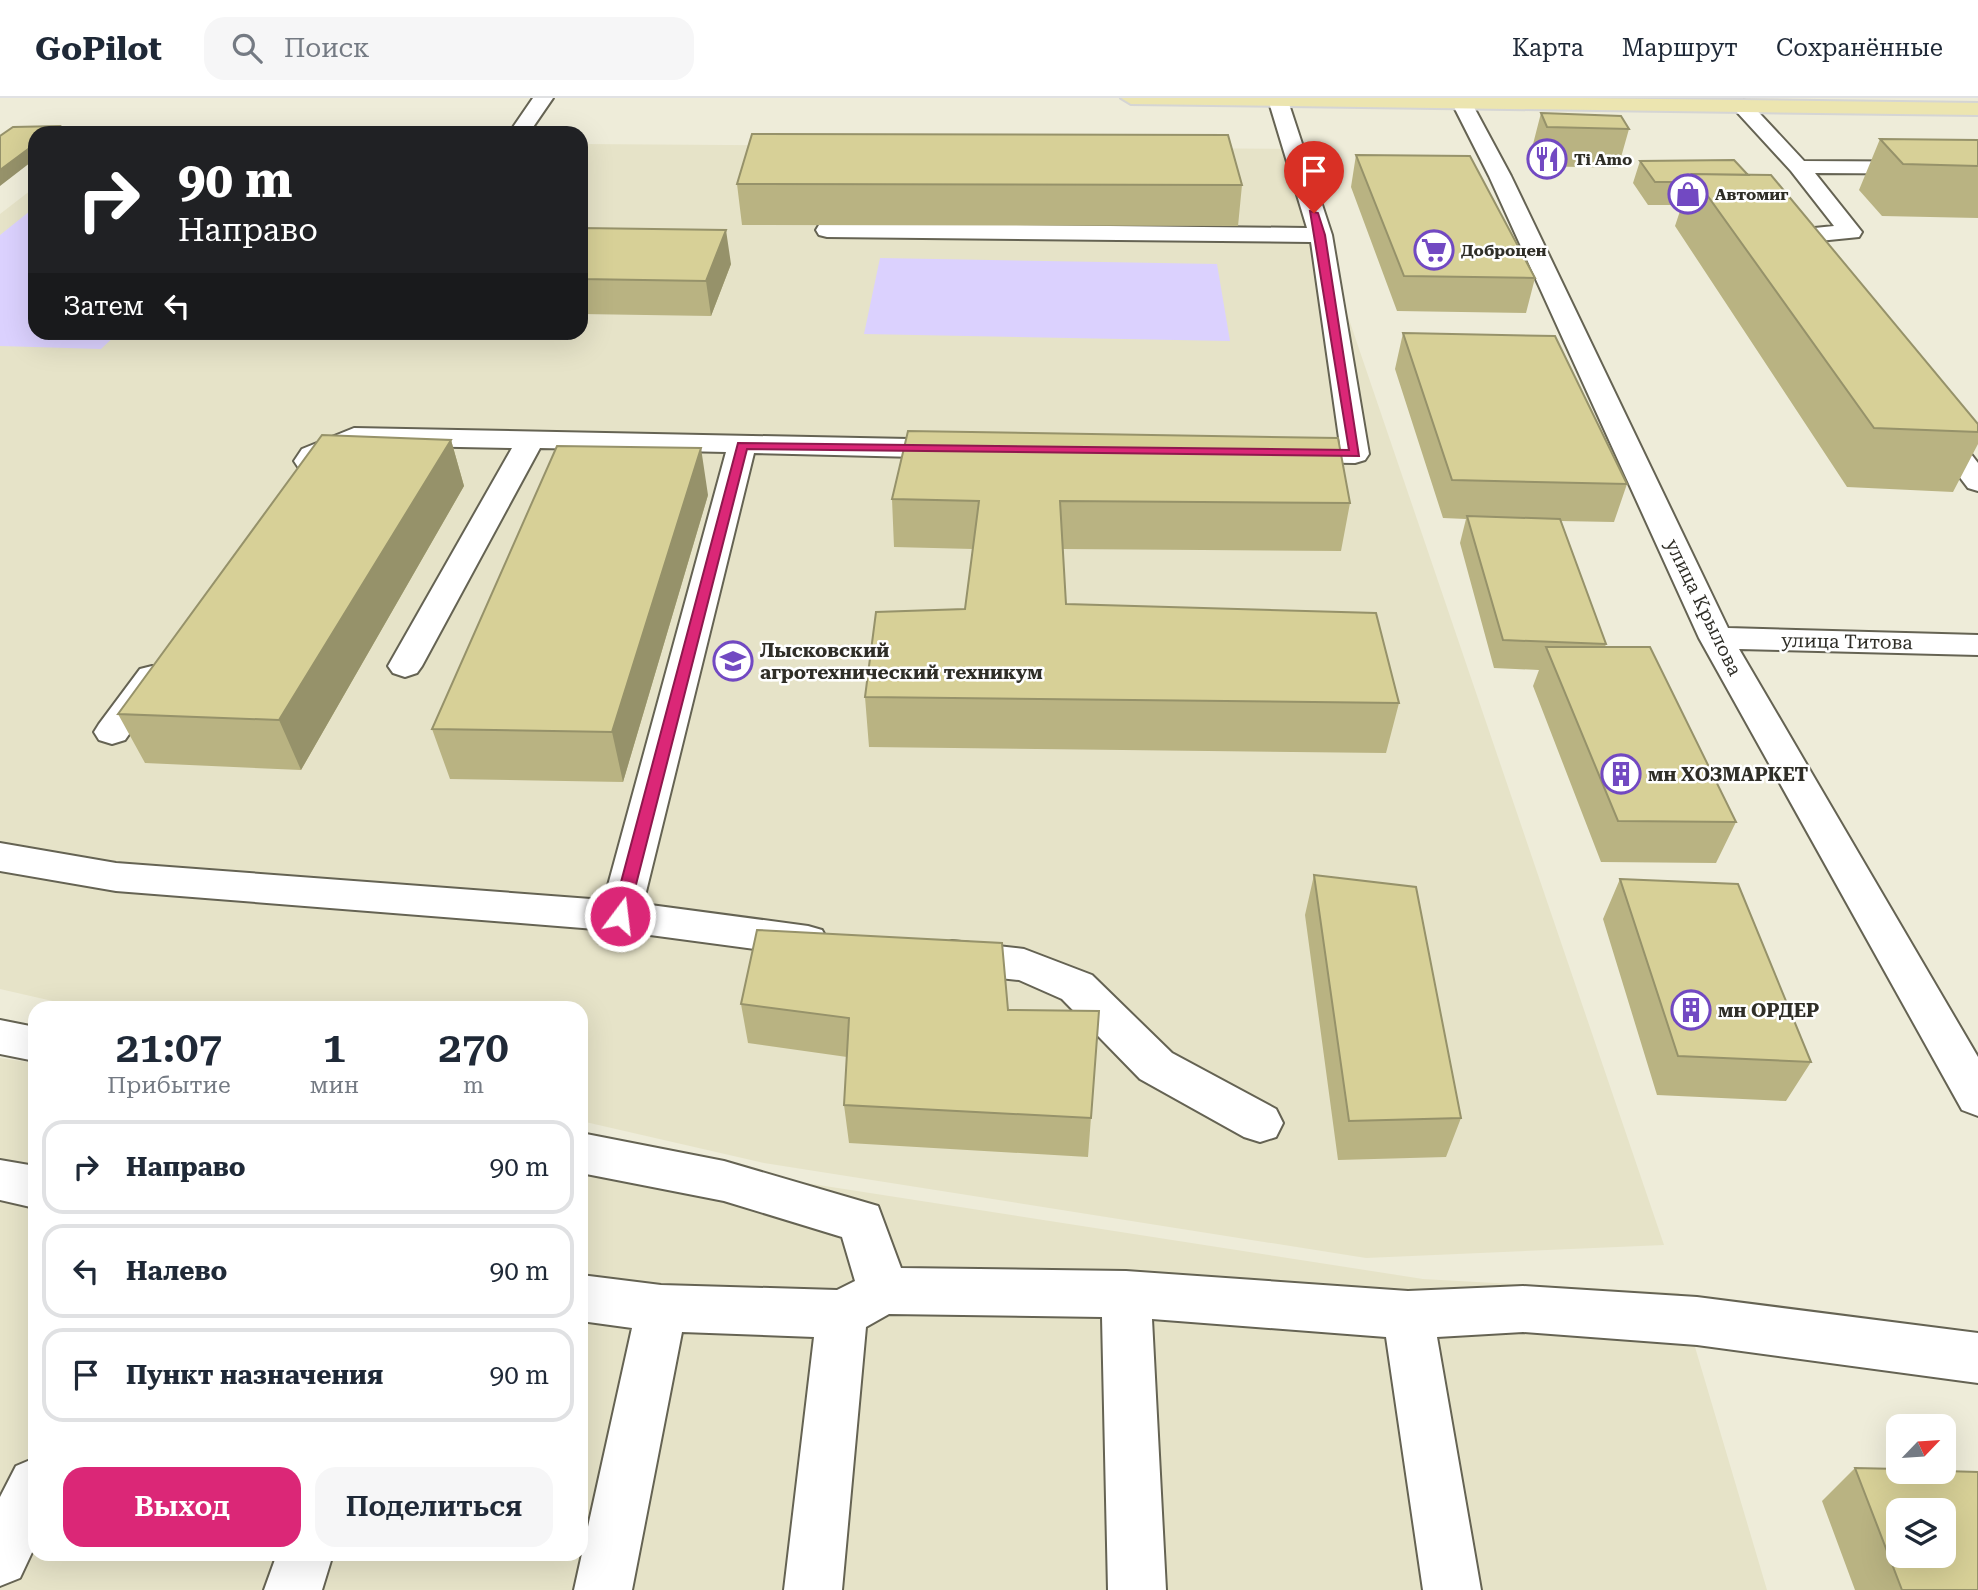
<!DOCTYPE html>
<html lang="ru">
<meta charset="utf-8">
<style>
:root{--surface:#fff;--page:#f6f6f7;--text:#1f2937;--muted:#747a83;--line:#e0e1e3;--accent:#db2777}
body{margin:0;font-family:"Roboto Serif",serif;background:var(--page);color:var(--text);height:100vh;display:flex;flex-direction:column;font-size:26px;white-space:nowrap}
*{box-sizing:border-box;margin:0}
p{font-size:23px;color:var(--muted)}
.icon{flex:none;width:38px;height:38px;fill:none;stroke:currentColor;stroke-width:2;stroke-linecap:round;stroke-linejoin:round}
.map{position:relative;flex:1;overflow:hidden}
.panel{position:absolute;left:28px;top:903px;width:560px;height:560px;display:flex;flex-direction:column;background:var(--surface);border-radius:21px;box-shadow:0 7px 28px #0002}
.panel>*{flex:none}
.hud{position:absolute;left:28px;top:28px;width:560px;height:214px;border-radius:21px;box-shadow:0 7px 28px #0002;background:#202124;color:#fff;overflow:hidden}
.needle{width:46px;rotate:65deg}
.tools{position:absolute;left:1886px;top:1316px;display:grid;gap:14px}
.tools a{display:grid;place-items:center;width:70px;height:70px;border-radius:14px;background:var(--surface);box-shadow:0 7px 28px #0002;font-size:35px}
.pin{position:absolute;display:grid;place-items:center;width:60px;height:60px;color:#fff;margin:-72px -30px;border-radius:50% 50% 50% 0;rotate:-45deg;box-shadow:0 0 7px #0007}
.pin .icon{rotate:45deg}
.me{position:absolute;width:77px;margin:-38px;rotate:15deg;stroke-linejoin:round;filter:drop-shadow(0 0 5px #0008)}
.turn{display:flex;align-items:center;gap:24px;height:147px;padding:0 35px;font-size:32px}
.turn .icon{width:91px;height:91px;stroke-width:2.5}
.turn b{display:block;font-size:49px;line-height:60px}
.then{display:flex;align-items:center;height:66px;padding:0 35px;background:#0003;gap:14px;font-size:26px}
.eta{display:flex;justify-content:space-evenly;align-items:center;height:119px;text-align:center}
.eta b{font-size:42px;font-weight:600;line-height:49px}
.primary-button{display:flex;gap:14px;margin-top:auto;padding:14px 35px}
.primary-button a{flex:1;height:80px;border-radius:21px;background:var(--accent);color:#fff;font-size:28px;font-weight:600;line-height:80px;text-align:center}
.primary-button a+a{background:var(--page);color:var(--text)}
ul{padding:0;list-style:none}
li{display:flex;align-items:center;gap:21px;height:94px;margin:0 14px 10px;padding:0 21px;border:4px solid var(--line);border-radius:21px}
li div{flex:1}
li b{display:block;font-size:26px}
li em{font-style:normal}
header{display:flex;align-items:center;gap:42px;box-sizing:border-box;height:98px;padding:0 35px;background:var(--surface);border-bottom:2px solid var(--line)}
header strong{font-size:33px}
nav{display:flex;gap:38px;margin-inline-start:auto;font-size:24px}
.search{width:490px;height:63px;background:var(--page);display:flex;align-items:center;gap:18px;box-sizing:border-box;padding:0 24px;border-radius:21px;color:var(--muted);font-size:26px}
.map>svg:first-child{display:block}
.built{fill:#e6e3c8}
.green{fill:#dbd1fe}
.lines{fill:none;stroke-linecap:round;stroke-linejoin:round}
.minor-casing{stroke:#656353;stroke-width:4}
.major-casing{stroke:#d5d5d4;stroke-width:4}
.minor{fill:#fff;fill-rule:evenodd}
.major{fill:#ece5b0;fill-rule:evenodd}
.wall{fill:#b9b382}
.shaded-wall{fill:#96926a}
.building{fill:#d7d097;stroke:#96926a;stroke-width:2;fill-rule:evenodd}
.route{fill:#db2777;stroke:#8e194d;stroke-width:2}
.labels{text-anchor:middle;stroke-width:5;stroke-linejoin:round;paint-order:stroke}
.far-poi-label{font-size:16px;font-weight:bold;fill:#2f2e27;stroke:#fff;text-anchor:start}
.street-label{font-size:19px;fill:#2f2e27;stroke:#fff}
.poi-label{font-size:19px;font-weight:bold;fill:#2f2e27;stroke:#fff;text-anchor:start}
</style>
<header>
<strong>GoPilot</strong>
<div class="search"><svg class="icon" aria-label="search" viewBox="0 0 24 24"><circle cx="10" cy="10" r="6"/><path d="M15 15l6 6"/></svg>Поиск</div>
<nav><a>Карта</a><a>Маршрут</a><a>Сохранённые</a></nav>
</header>
<div class="map">
<svg width="1978" height="1492" viewBox="0 0 1978 1492">
<rect width="100%" height="100%" fill="#eeecd9"/>
<!-- built -->
<path class="built" d="M 581,46 L 1291,51 L 1664,1147 L 1366,1160 L 764,1065 L 581,1023 L 581,910 L 83,910 L 0,891 L 0,116 L 35,89 L 35,234 L 581,234 Z
M 0,960 L 35,965 L 35,1456 L 581,1456 L 581,1050 L 1423,1181 L 1679,1195 L 1767,1492 L 0,1492 Z"/>
<!-- green -->
<path class="green" d="M 35,109 L 35,234 L 118,235 L 101,251 L 0,248 L 0,137 Z
M 880,160 L 1217,166 L 1230,243 L 864,236 Z"/>
<g class="lines">
<!-- minor casing -->
<g class="minor-casing">
<path id="minor" d="M 533,0 L 553,0 L 529,35 L 509,35 Z
M 1287,0 L 1332,137 L 1369,356 L 1365,362 L 1355,365 L 1287,364 L 1277,361 L 1273,355 L 1277,349 L 1287,346 L 1340,347 L 1311,144 L 827,139 L 819,137 L 816,132 L 819,127 L 827,125 L 1307,130 L 1268,1 Z
M 1453,0 L 1469,0 L 1511,78 L 1728,530 L 1978,537 L 1978,557 L 1739,551 L 1978,959 L 1978,1018 L 1962,1012 L 1699,540 L 1489,78 L 1451,3 Z
M 1742,2 L 1749,4 L 1804,63 L 1978,64 L 1978,76 L 1815,75 L 1862,134 L 1859,139 L 1809,144 L 1820,158 L 1816,163 L 1800,163 L 1782,138 L 1785,133 L 1834,128 L 1791,73 L 1735,12 L 1732,8 L 1735,4 Z
M 1934,319 L 1944,321 L 1978,365 L 1978,393 L 1968,390 L 1920,327 L 1924,321 Z
M 354,330 L 958,342 L 968,345 L 972,351 L 968,357 L 958,360 L 754,355 L 643,806 L 808,828 L 822,832 L 828,843 L 822,854 L 808,858 L 620,833 L 116,793 L 0,773 L 0,745 L 116,765 L 604,802 L 726,354 L 540,350 L 422,568 L 417,575 L 405,579 L 393,575 L 388,568 L 512,350 L 358,347 L 322,363 L 318,369 L 308,372 L 298,369 L 294,363 L 302,351 Z
M 152,568 L 164,571 L 169,579 L 125,642 L 112,646 L 99,642 L 94,634 L 99,626 L 140,571 Z
M 952,843 L 1024,851 L 1092,877 L 1172,955 L 1276,1011 L 1283,1025 L 1276,1039 L 1260,1044 L 1244,1039 L 1140,981 L 1062,901 L 1019,882 L 952,875 L 937,870 L 931,859 L 937,848 Z
M 0,922 L 35,929 L 35,963 L 0,956 Z
M 581,1035 L 724,1063 L 878,1108 L 901,1170 L 1126,1173 L 1408,1193 L 1523,1188 L 1697,1199 L 1978,1235 L 1978,1285 L 1697,1247 L 1523,1234 L 1437,1239 L 1481,1492 L 1423,1492 L 1386,1239 L 1152,1221 L 1166,1492 L 1108,1492 L 1102,1219 L 889,1216 L 866,1229 L 842,1492 L 784,1492 L 814,1239 L 682,1234 L 632,1492 L 574,1492 L 632,1230 L 581,1223 L 581,1177 L 661,1187 L 837,1192 L 855,1183 L 842,1139 L 724,1103 L 581,1075 Z
M 0,1062 L 35,1068 L 35,1110 L 0,1102 Z
M 35,1360 L 35,1448 L 20,1480 L 0,1488 L 0,1399 L 16,1368 Z
M 277,1456 L 333,1456 L 322,1492 L 264,1492 Z"/>
</g>
<!-- major casing -->
<g class="major-casing">
<path id="major" d="M 1121,0 L 1581,0 L 1978,5 L 1978,17 L 1131,6 Z"/>
</g>
<!-- minor -->
<use href="#minor" class="minor"/>
<!-- major -->
<use href="#major" class="major"/>
</g>
<!-- wall -->
<path class="wall" d="M 1541,15 L 1629,31 L 1618,70 L 1537,68 L 1531,54 Z
M 1880,41 L 1978,42 L 1978,120 L 1882,118 L 1859,92 Z
M 1356,57 L 1535,180 L 1526,215 L 1397,213 L 1351,89 Z
M 1734,62 L 1978,326 L 1978,346 L 1953,394 L 1847,389 L 1675,128 L 1682,107 L 1648,107 L 1633,85 L 1640,63 Z
M 737,86 L 1242,87 L 1238,128 L 742,127 Z
M 581,130 L 731,166 L 711,218 L 581,216 Z
M 1403,235 L 1627,386 L 1614,424 L 1560,423 L 1606,546 L 1605,549 L 1736,724 L 1716,765 L 1601,764 L 1533,588 L 1539,572 L 1494,570 L 1460,445 L 1466,421 L 1443,420 L 1395,271 Z
M 451,342 L 464,388 L 301,672 L 145,665 L 118,616 Z
M 708,397 L 623,684 L 450,681 L 432,631 Z
M 892,401 L 1350,405 L 1341,453 L 1063,451 L 1066,506 L 1399,605 L 1386,655 L 869,649 L 865,599 L 965,511 L 973,451 L 894,449 Z
M 1314,777 L 1461,1020 L 1446,1059 L 1338,1062 L 1305,817 Z
M 1620,781 L 1811,964 L 1786,1003 L 1657,997 L 1603,821 Z
M 741,906 L 1008,912 L 1099,913 L 1088,1059 L 849,1045 L 844,1007 L 847,959 L 748,945 Z
M 1855,1370 L 1978,1492 L 1855,1492 L 1822,1403 Z"/>
<!-- shaded-wall -->
<path class="shaded-wall" d="M 59,28 L 62,35 L 50,35 Z
M 35,46 L 35,61 L 0,88 L 0,72 Z
M 726,132 L 731,166 L 711,218 L 706,183 Z
M 451,342 L 464,388 L 301,672 L 279,622 Z
M 701,350 L 708,397 L 623,684 L 612,634 Z"/>
<!-- building -->
<path class="building" d="M 1541,15 L 1621,18 L 1629,31 L 1547,29 Z
M 59,28 L 50,35 L 35,35 L 35,46 L 0,72 L 0,38 L 13,29 Z
M 752,36 L 1228,37 L 1242,87 L 737,86 Z
M 1880,41 L 1978,42 L 1978,68 L 1903,66 Z
M 1356,57 L 1470,58 L 1535,180 L 1404,178 Z
M 1734,62 L 1748,77 L 1692,76 L 1689,84 L 1655,84 L 1640,63 Z
M 1692,76 L 1771,77 L 1978,326 L 1978,334 L 1874,330 Z
M 581,130 L 726,132 L 706,183 L 581,181 Z
M 1403,235 L 1555,238 L 1627,386 L 1452,382 Z
M 908,333 L 1338,340 L 1350,405 L 1060,403 L 1066,506 L 1376,515 L 1399,605 L 865,599 L 876,514 L 965,511 L 979,403 L 892,401 Z
M 322,337 L 451,342 L 279,622 L 118,616 Z
M 557,348 L 701,350 L 612,634 L 432,631 Z
M 1467,418 L 1560,421 L 1606,546 L 1503,542 Z
M 1546,549 L 1650,549 L 1736,724 L 1618,723 Z
M 1314,777 L 1416,789 L 1461,1020 L 1349,1023 Z
M 1620,781 L 1738,786 L 1811,964 L 1678,958 Z
M 757,832 L 1002,845 L 1008,912 L 1099,913 L 1091,1020 L 844,1007 L 849,920 L 741,906 Z
M 1855,1370 L 1899,1371 L 1899,1374 L 1944,1373 L 1978,1374 L 1978,1492 L 1902,1492 ZM 1899,1412 L 1944,1412 L 1944,1458 L 1899,1458 Z"/>
<!-- route -->
<path class="route" d="M 1310,113 L 1318,115 L 1325,137 L 1359,358 L 747,351 L 628,818 L 626,822 L 614,822 L 612,818 L 738,345 L 1349,352 Z"/>
<!-- icons -->
<defs>
<g id="restaurant-ring" transform="scale(2.0125)"><circle r="9.5" fill="#fff" stroke="#7249c2" stroke-width="1.5"/><path d="M-5-6h1v4h1v-4h1v4h1v-4h1v5L-1.5 .5V6h-2V.5L-5-1ZM5-6V6H3V1.5H1.5Q1.5-4 5-6Z" fill="#7249c2"/></g>
<g id="shop-ring" transform="scale(2.0125)"><circle r="9.5" fill="#fff" stroke="#7249c2" stroke-width="1.5"/><path d="M-5-2.5h2.3a2.7 3.5 0 0 1 5.4 0H5L5.5 6h-11ZM-1.5-2.5h3a1.5 2.3 0 0 0-3 0Z" fill="#7249c2"/></g>
<g id="supermarket-ring" transform="scale(2.0125)"><circle r="9.5" fill="#fff" stroke="#7249c2" stroke-width="1.5"/><path d="M-6-5.5h2.5l.6 2H6L4.5 2H-2.5L-4.4-4H-6ZM-1.5 3.2a1.3 1.3 0 1 0 .1 0ZM3 3.2a1.3 1.3 0 1 0 .1 0Z" fill="#7249c2"/></g>
<g id="university-ring" transform="scale(2.0125)"><circle r="9.5" fill="#fff" stroke="#7249c2" stroke-width="1.5"/><path d="M0-5L7-2L0 1L-7-2ZM-4 1L0 2.5L4 1V4Q0 6-4 4Z" fill="#7249c2"/></g>
<g id="building-ring" transform="scale(2.0125)"><circle r="9.5" fill="#fff" stroke="#7249c2" stroke-width="1.5"/><path d="M-4-6H4V6H1V3H-1V6H-4ZM-2.5-4.3h1.7v1.8h-1.7ZM.8-4.3h1.7v1.8H.8ZM-2.5-1h1.7V.8h-1.7ZM.8-1h1.7V.8H.8Z" fill="#7249c2"/></g>
</defs>
<g fill-rule="evenodd">
<use href="#restaurant-ring" x="1547" y="61"/>
<use href="#shop-ring" x="1688" y="96"/>
<use href="#supermarket-ring" x="1434" y="152"/>
<use href="#university-ring" x="733" y="563"/>
<use href="#building-ring" x="1621" y="676"/>
<use href="#building-ring" x="1691" y="912"/>
</g>
<g class="labels">
<!-- far-poi labels -->
<g class="far-poi-label">
<text x="1574" y="67">Ti Amo</text>
<text x="1715" y="102">Автомиг</text>
<text x="1461" y="158">Доброцен</text>
</g>
<!-- street labels -->
<g class="street-label">
<text transform="translate(1704 509) rotate(64)" y="7">улица Крылова</text>
<text transform="translate(1847 543) rotate(1)" y="7">улица Титова</text>
</g>
<!-- poi labels -->
<g class="poi-label">
<text x="760" y="559">Лысковский<tspan x="760" dy="22">агротехнический техникум</tspan></text>
<text x="1648" y="683">мн ХОЗМАРКЕТ</text>
<text x="1718" y="919">мн ОРДЕР</text>
</g>
</g>
</svg>
<div class="tools">
<a><svg class="needle" viewBox="-14 -14 28 28"><path d="M0-13l5 13h-10z" fill="#e53935"/><path d="M0 13l5-13h-10z" fill="#747a83"/></svg></a>
<a><svg class="icon" aria-label="layers" viewBox="0 0 24 24"><path d="M12 4l9 5-9 5-9-5zM3 14l9 5 9-5"/></svg></a>
</div>
<div class="pin" style="left:1314px;top:115px;background:#d93025"><svg class="icon" aria-label="arrive" viewBox="0 0 24 24"><path d="M6 21V4h12l-3 4 3 4H6"/></svg></div>
<svg class="me" style="left:620px;top:818px" viewBox="-20 -20 40 40"><circle r="17" fill="#db2777" stroke="#fff" stroke-width="3"/><path d="M0-11L8 9 0 5-8 9z" fill="#fff"/></svg>
<div class="hud">
<div class="turn"><svg class="icon" aria-label="right" viewBox="0 0 24 24"><path d="M7 20v-9h11M14 6l5 5-5 5"/></svg><div><b>90 m</b>Направо</div></div>
<div class="then">Затем<svg class="icon" aria-label="left" viewBox="0 0 24 24"><path d="M17 20v-9H6M10 6l-5 5 5 5"/></svg></div>
</div>
<section class="panel">
<div class="eta">
<div><b>21:07</b><p>Прибытие</p></div>
<div><b>1</b><p>мин</p></div>
<div><b>270</b><p>m</p></div>
</div>
<ul>
<li><svg class="icon" aria-label="right" viewBox="0 0 24 24"><path d="M7 20v-9h11M14 6l5 5-5 5"/></svg><div><b>Направо</b></div><em>90 m</em></li>
<li><svg class="icon" aria-label="left" viewBox="0 0 24 24"><path d="M17 20v-9H6M10 6l-5 5 5 5"/></svg><div><b>Налево</b></div><em>90 m</em></li>
<li><svg class="icon" aria-label="arrive" viewBox="0 0 24 24"><path d="M6 21V4h12l-3 4 3 4H6"/></svg><div><b>Пункт назначения</b></div><em>90 m</em></li>
</ul>
<div class="primary-button"><a>Выход</a><a>Поделиться</a></div>
</section>
</div>
